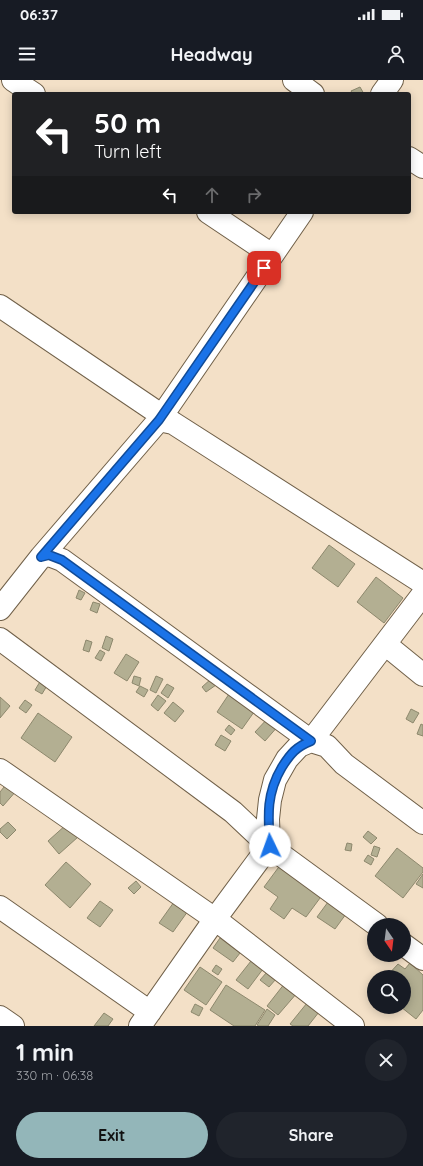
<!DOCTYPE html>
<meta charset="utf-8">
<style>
:root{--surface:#171b24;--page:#20242c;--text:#f1f3f6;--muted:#9ea1a6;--accent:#93b6b9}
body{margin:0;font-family:Quicksand,sans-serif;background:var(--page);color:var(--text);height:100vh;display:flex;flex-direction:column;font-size:15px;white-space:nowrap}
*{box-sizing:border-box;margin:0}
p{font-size:13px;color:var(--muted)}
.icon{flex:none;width:22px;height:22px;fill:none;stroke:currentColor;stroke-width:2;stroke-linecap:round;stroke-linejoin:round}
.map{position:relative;height:946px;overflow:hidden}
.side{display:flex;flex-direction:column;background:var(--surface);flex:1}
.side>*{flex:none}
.top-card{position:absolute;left:12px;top:12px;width:399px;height:122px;border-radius:4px;box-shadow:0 2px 10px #0003;background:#202124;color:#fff;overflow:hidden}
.needle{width:26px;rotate:166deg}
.controls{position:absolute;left:367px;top:838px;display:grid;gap:8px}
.controls a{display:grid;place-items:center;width:44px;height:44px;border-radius:50%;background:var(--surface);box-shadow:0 2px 10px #0003;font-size:20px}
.pin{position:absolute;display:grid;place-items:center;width:34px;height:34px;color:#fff;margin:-17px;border-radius:8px;box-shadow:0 2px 6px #0006}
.me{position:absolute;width:44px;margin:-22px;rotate:357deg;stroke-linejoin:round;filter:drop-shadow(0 0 3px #0008)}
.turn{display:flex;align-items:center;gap:14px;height:84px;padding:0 16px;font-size:18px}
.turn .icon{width:52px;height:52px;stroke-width:2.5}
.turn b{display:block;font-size:28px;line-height:34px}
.lanes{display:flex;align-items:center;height:38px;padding:0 16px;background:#0003;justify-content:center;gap:20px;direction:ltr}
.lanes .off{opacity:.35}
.round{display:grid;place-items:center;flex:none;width:42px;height:42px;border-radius:21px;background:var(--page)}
.head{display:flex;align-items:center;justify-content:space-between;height:68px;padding:0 16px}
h1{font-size:24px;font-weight:700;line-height:30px}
.cta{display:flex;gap:8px;margin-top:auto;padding:8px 16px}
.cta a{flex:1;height:46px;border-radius:24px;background:var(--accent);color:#111;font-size:16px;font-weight:700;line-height:46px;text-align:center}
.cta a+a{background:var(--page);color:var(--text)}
.status{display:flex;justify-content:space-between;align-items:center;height:28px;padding:0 20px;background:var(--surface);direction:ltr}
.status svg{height:11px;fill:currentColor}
header{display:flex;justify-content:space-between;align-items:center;height:52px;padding:0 16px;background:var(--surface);font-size:18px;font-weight:700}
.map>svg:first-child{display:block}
.building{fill:#b3af92;stroke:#8d886d}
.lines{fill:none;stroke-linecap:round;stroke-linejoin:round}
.minor-casing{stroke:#706049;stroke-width:24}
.minor{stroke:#fff;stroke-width:22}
.route-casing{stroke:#114b97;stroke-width:10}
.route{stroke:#1a73e8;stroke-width:7}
</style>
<div class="status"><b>06:37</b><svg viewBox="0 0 49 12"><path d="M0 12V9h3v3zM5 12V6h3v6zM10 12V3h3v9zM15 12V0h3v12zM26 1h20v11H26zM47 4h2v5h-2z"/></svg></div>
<header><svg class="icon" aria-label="menu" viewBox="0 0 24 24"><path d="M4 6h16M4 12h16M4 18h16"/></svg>Headway<svg class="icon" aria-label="person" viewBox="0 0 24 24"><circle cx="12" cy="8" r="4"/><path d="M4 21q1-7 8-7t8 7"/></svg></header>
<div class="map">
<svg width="423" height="946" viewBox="0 0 423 946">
<rect width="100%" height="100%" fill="#f3e0c7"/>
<!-- building -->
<path class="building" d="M 360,7 L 364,14 L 353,14 L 351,11 Z
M 329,465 L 355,484 L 338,507 L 312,488 Z
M 376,497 L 403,518 L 384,543 L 357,522 Z
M 79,510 L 85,513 L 81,520 L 76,518 Z
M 93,522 L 100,524 L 97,533 L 90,530 Z
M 106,556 L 113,559 L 109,571 L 102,568 Z
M 86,560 L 92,562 L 89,572 L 83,570 Z
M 100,570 L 105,573 L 101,581 L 95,578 Z
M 126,574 L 139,582 L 127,601 L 114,593 Z
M 134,596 L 141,598 L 139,606 L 132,603 Z
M 156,596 L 163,599 L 156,613 L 150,610 Z
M 211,599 L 216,605 L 206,612 L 202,607 Z
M 41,600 L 48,604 L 42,614 L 35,610 Z
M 167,604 L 174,608 L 168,618 L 161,613 Z
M 140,606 L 148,610 L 144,617 L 136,612 Z
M 233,608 L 259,625 L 242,649 L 217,632 Z
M 158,615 L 166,621 L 158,631 L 151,625 Z
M 0,617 L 10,626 L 0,638 Z
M 25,620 L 32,625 L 26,633 L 19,628 Z
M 173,622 L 184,631 L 175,642 L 164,633 Z
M 411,629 L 419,633 L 413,643 L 406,639 Z
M 38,633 L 72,657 L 55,682 L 21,658 Z
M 269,637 L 279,645 L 265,661 L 255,652 Z
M 421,644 L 423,645 L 423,656 L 417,654 Z
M 229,645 L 235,650 L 231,655 L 225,650 Z
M 221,655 L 231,661 L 225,671 L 215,665 Z
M 8,702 L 17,710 L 3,726 L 0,723 L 0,712 Z
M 8,742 L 16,750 L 7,759 L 0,752 L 0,749 Z
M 67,744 L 78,757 L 59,774 L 48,761 Z
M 368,751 L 377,758 L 371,764 L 363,757 Z
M 347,763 L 352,764 L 351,771 L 345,770 Z
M 374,766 L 380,768 L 377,777 L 371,775 Z
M 397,768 L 423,788 L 423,792 L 403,818 L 375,796 Z
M 368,775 L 374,779 L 371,785 L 364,781 Z
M 66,782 L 91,804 L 70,828 L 45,805 Z
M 281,784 L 323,814 L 306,837 L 292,828 L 284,839 L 270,829 L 278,817 L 264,807 Z
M 423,794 L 423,808 L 416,804 Z
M 136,801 L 141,807 L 134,814 L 128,808 Z
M 100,821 L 113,830 L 100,847 L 87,838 Z
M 174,822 L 188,831 L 173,852 L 159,843 Z
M 328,822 L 346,834 L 335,849 L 317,837 Z
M 220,858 L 240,873 L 233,882 L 213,868 Z
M 251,881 L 263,889 L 248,909 L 236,900 Z
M 410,883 L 423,895 L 423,930 L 416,939 L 401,927 L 404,927 L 404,897 L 386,897 L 398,884 L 405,889 Z
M 216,885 L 222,889 L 218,895 L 212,891 Z
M 200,887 L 222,902 L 206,925 L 184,910 Z
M 267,892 L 276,899 L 269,907 L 260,900 Z
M 285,903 L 297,913 L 278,935 L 267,926 Z
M 226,905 L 265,930 L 255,946 L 234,946 L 210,930 Z
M 307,923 L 319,932 L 308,946 L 293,946 L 290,944 Z
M 195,924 L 203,928 L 199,936 L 191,932 Z
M 267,929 L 275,935 L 268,946 L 259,946 L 257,945 Z
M 104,933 L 113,939 L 108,946 L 94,946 Z"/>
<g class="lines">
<!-- minor casing -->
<g class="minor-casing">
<path id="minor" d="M 13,0 L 34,14
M 294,0 L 313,14
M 382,14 L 392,0
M 409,78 L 423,87
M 208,132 L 272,175
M 0,226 L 173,343
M 159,340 L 302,132
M 41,477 L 159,340 L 173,343 L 423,503
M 0,529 L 41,477 L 49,475 L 62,480 L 311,661 L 423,514
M 0,559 L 233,732 L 269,766 L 377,845
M 385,564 L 423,595
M 0,690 L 215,839 L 353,946
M 0,827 L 150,932
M 404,865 L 423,879
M 0,937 L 13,946
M 140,946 L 215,839 L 269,766 L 268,739 L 270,720 L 275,700 L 287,679 L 299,666 L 311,661 L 327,666 L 344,684 L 423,743"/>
</g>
<!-- minor -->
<use href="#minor" class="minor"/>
</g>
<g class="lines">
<!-- route casing -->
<g class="route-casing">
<path id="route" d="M 264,188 L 159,340 L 41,477 L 49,475 L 62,480 L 311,661 C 296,667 291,673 282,687 C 266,714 268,736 270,766"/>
</g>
<!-- route -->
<use href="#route" class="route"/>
</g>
</svg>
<div class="controls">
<a><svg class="needle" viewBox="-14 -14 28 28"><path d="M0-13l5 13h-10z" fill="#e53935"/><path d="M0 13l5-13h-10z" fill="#9ea1a6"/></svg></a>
<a><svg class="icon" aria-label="search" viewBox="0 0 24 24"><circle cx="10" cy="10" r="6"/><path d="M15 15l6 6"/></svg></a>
</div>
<div class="pin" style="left:264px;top:188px;background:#d93025"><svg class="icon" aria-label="arrive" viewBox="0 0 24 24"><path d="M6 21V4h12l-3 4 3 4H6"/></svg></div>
<svg class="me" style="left:270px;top:766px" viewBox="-20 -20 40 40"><circle r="19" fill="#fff"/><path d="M0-13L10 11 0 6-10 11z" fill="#1a73e8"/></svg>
<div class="top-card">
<div class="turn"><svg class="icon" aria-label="left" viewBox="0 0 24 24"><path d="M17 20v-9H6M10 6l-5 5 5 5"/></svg><div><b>50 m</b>Turn left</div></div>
<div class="lanes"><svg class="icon" aria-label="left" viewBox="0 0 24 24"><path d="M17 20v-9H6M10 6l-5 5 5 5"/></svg><svg class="icon off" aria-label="ahead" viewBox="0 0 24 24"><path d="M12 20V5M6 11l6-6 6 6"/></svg><svg class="icon off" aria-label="right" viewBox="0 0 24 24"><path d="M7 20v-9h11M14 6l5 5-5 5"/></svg></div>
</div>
</div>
<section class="side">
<div class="head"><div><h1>1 min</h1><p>330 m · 06:38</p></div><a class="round"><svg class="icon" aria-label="close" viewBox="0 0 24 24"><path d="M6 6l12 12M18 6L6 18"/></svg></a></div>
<div class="cta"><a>Exit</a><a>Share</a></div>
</section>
